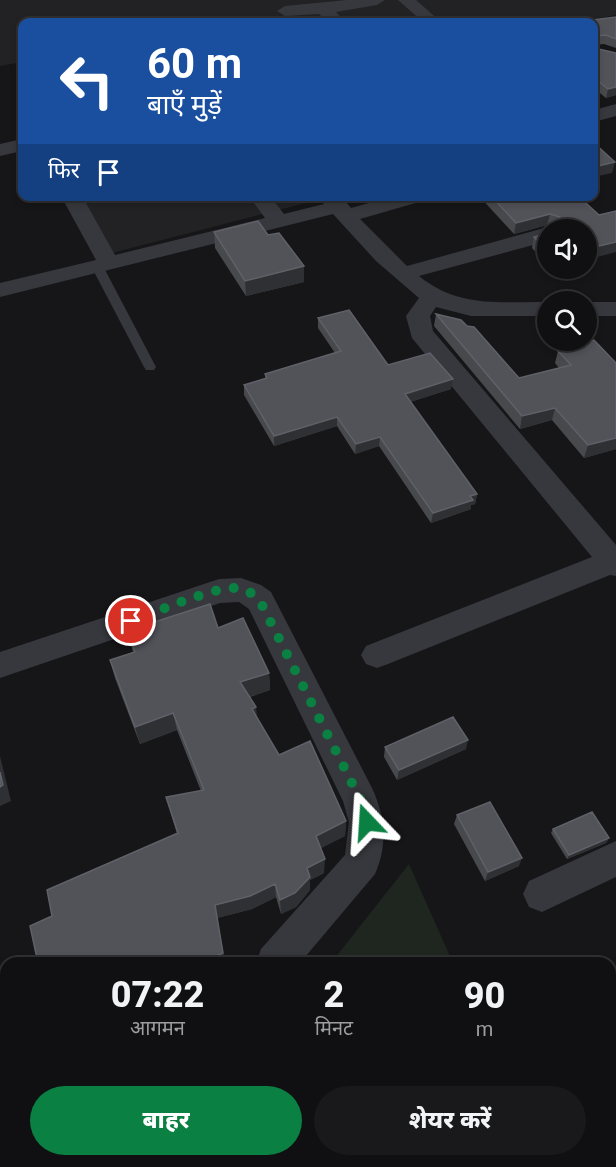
<!DOCTYPE html>
<html lang="hi">
<meta charset="utf-8">
<style>
:root{--surface:#101012;--page:#19191b;--text:#f1f3f6;--muted:#9c9d9f;--line:#303032;--accent:#0b8043}
body{margin:0;font-family:Roboto,"Noto Sans Devanagari",sans-serif;background:var(--page);color:var(--text);height:100vh;display:flex;flex-direction:column;font-size:22px;white-space:nowrap}
*{box-sizing:border-box;margin:0}
p{font-size:20px;color:var(--muted)}
.icon{flex:none;width:33px;height:33px;fill:none;stroke:currentColor;stroke-width:2;stroke-linecap:round;stroke-linejoin:round}
.map{position:relative;flex:1;overflow:hidden}
.drawer{position:absolute;left:0px;top:957px;width:616px;height:210px;display:flex;flex-direction:column;background:var(--surface);border-radius:18px 18px 0 0;box-shadow:0 3px 9px #0003,0 0 0 2px var(--line)}
.drawer>*{flex:none}
.banner{position:absolute;left:18px;top:18px;width:580px;height:183px;border-radius:12px;box-shadow:0 3px 9px #0003,0 0 0 2px var(--line);background:#1a4fa0;color:#fff;overflow:hidden}
.buttons{position:absolute;left:537px;top:219px;display:grid;gap:12px}
.buttons a{display:grid;place-items:center;width:60px;height:60px;border-radius:50%;background:var(--surface);box-shadow:0 3px 9px #0003,0 0 0 2px var(--line);font-size:30px}
.pin{position:absolute;display:grid;place-items:center;width:51px;height:51px;color:#fff;margin:-26px;border:3px solid #fff;border-radius:50%;box-shadow:0 2px 6px #0007}
.me{position:absolute;width:66px;margin:-33px;rotate:340deg;stroke-linejoin:round;filter:drop-shadow(0 0 4px #0008)}
.turn{display:flex;align-items:center;gap:21px;height:126px;padding:0 30px;font-size:27px}
.turn .icon{width:78px;height:78px;stroke-width:2.5}
.turn b{display:block;font-size:42px;line-height:51px}
.then{display:flex;align-items:center;height:57px;padding:0 30px;background:#0003;gap:12px;font-size:22px}
.eta{display:flex;justify-content:space-evenly;align-items:center;height:102px;text-align:center}
.eta b{font-size:36px;font-weight:800;line-height:42px}
.action{display:flex;gap:12px;margin-top:auto;padding:12px 30px}
.action a{flex:1;height:69px;border-radius:36px;background:var(--accent);color:#fff;font-size:24px;font-weight:800;line-height:69px;text-align:center}
.action a+a{background:var(--page);color:var(--text)}
.map>svg:first-child{display:block}
.built{fill:#222225}
.green{fill:#1e261f}
.lines{fill:none;stroke-linecap:round;stroke-linejoin:round}
.lane{fill:#37383d;fill-rule:evenodd}
.street{fill:#37383d;fill-rule:evenodd}
.wall{fill:#47494d}
.shaded-wall{fill:#2f3033}
.building{fill:#525359;stroke:#5f6168;stroke-width:1.5}
.route{stroke:#0b8043;stroke-width:10;stroke-dasharray:0 18}
</style>
<div class="map">
<svg width="616" height="1167" viewBox="0 0 616 1167">
<rect width="100%" height="100%" fill="#161618"/>
<!-- built -->
<path class="built" d="M 0,0 L 616,0 L 616,15 L 580,22 L 22,22 L 22,62 L 0,66 Z
M 333,196 L 108,254 L 76,197 Z"/>
<!-- green -->
<path class="green" d="M 409,864 L 453,963 L 331,963 Z
M 185,1161 L 390,1161 L 386,1167 L 191,1167 Z"/>
<g class="lines">
<!-- lane -->
<path class="lane" d="M 97,263 L 103,266 L 156,367 L 154,370 L 146,370 L 144,367 L 91,266 Z"/>
<!-- street -->
<path class="street" d="M 347,0 L 385,0 L 377,5 L 336,12 L 345,22 L 328,22 L 319,14 L 285,16 L 277,11 L 285,6 Z
M 398,0 L 416,0 L 441,22 L 423,22 Z
M 616,104 L 616,116 L 594,122 L 594,110 Z
M 22,139 L 22,151 L 0,156 L 0,144 Z
M 61,196 L 82,196 L 115,255 L 265,218 L 249,196 L 270,196 L 284,214 L 324,204 L 319,196 L 341,196 L 351,208 L 394,196 L 429,196 L 426,200 L 360,219 L 407,266 L 548,227 L 556,229 L 548,230 L 548,241 L 419,276 C 460,309 499,301 548,302 L 548,316 L 471,316 L 436,307 L 430,316 L 433,331 L 616,545 L 616,576 L 610,575 L 388,664 L 377,668 L 366,664 L 361,655 L 366,646 L 592,557 L 412,338 L 406,316 L 419,298 L 376,261 L 333,214 L 0,297 L 0,283 L 96,260 Z
M 586,302 L 616,302 L 616,316 L 586,316 Z
M 241,578 L 261,585 L 271,592 L 372,788 C 385,816 388,845 375,874 L 300,963 L 256,963 L 261,949 L 345,855 L 349,822 L 343,801 L 249,609 L 239,602 L 220,603 L 0,678 L 0,652 L 219,579 Z
M 616,841 L 616,877 L 542,912 L 529,907 L 523,894 L 529,881 Z
M 81,1161 L 127,1161 L 124,1167 L 78,1167 Z"/>
</g>
<!-- wall -->
<path class="wall" d="M 616,17 L 616,48 L 604,44 L 594,45 L 594,22 Z
M 594,48 L 616,53 L 616,95 L 606,98 L 595,89 Z
M 479,196 L 578,196 L 586,230 L 551,230 L 552,226 L 547,225 L 514,234 Z
M 214,232 L 268,235 L 304,266 L 304,282 L 246,296 L 215,248 Z
M 548,233 L 548,265 L 532,248 L 534,237 Z
M 436,314 L 519,378 L 559,368 L 555,363 L 558,351 L 616,363 L 616,449 L 584,458 L 552,420 L 520,429 L 434,326 Z
M 318,318 L 388,365 L 451,389 L 410,402 L 477,494 L 475,504 L 471,505 L 471,509 L 431,523 L 379,446 L 355,454 L 337,426 L 274,446 L 244,395 L 244,385 L 265,378 L 265,374 L 335,353 L 318,328 Z
M 218,628 L 269,673 L 270,690 L 250,697 L 257,719 L 279,755 L 346,821 L 345,836 L 320,848 L 324,873 L 310,880 L 310,890 L 296,907 L 281,914 L 276,897 L 252,909 L 217,918 L 225,963 L 38,963 L 52,916 L 177,834 L 166,797 L 201,791 L 177,730 L 140,744 L 115,678 L 110,660 L 133,652 L 127,631 Z
M 385,747 L 466,749 L 397,780 L 384,757 Z
M 457,815 L 519,866 L 485,881 L 454,824 Z
M 553,829 L 609,838 L 606,843 L 567,859 L 551,833 Z
M 561,1161 L 610,1161 L 616,1167 L 564,1167 Z"/>
<!-- shaded-wall -->
<path class="shaded-wall" d="M 597,80 L 595,89 L 594,89 L 594,81 Z
M 616,87 L 616,95 L 606,98 L 608,89 Z
M 615,162 L 612,173 L 594,177 L 594,167 Z
M 550,214 L 547,225 L 514,234 L 516,223 Z
M 616,242 L 616,252 L 586,260 L 586,249 Z
M 304,266 L 304,282 L 246,296 L 245,281 Z
M 453,379 L 451,389 L 404,404 L 405,394 Z
M 555,408 L 552,420 L 520,429 L 522,416 Z
M 337,417 L 337,426 L 274,446 L 274,436 Z
M 380,437 L 379,446 L 355,454 L 356,444 Z
M 616,438 L 616,449 L 584,458 L 588,445 Z
M 477,494 L 475,504 L 471,505 L 471,509 L 431,523 L 433,513 Z
M 269,673 L 270,690 L 242,699 L 240,682 Z
M 256,707 L 258,724 L 252,709 Z
M 173,713 L 177,730 L 140,744 L 135,727 Z
M 468,740 L 466,749 L 397,780 L 399,770 Z
M 0,756 L 11,801 L 0,806 Z
M 346,821 L 345,836 L 316,851 L 316,836 Z
M 609,838 L 606,843 L 567,859 L 569,855 Z
M 522,858 L 519,866 L 485,881 L 488,872 Z
M 325,859 L 324,873 L 310,880 L 310,890 L 296,907 L 281,914 L 280,900 L 307,868 Z
M 275,884 L 276,897 L 252,909 L 217,918 L 225,963 L 200,963 L 215,905 Z
M 39,1161 L 47,1161 L 47,1167 L 39,1167 Z"/>
<!-- building -->
<path class="building" d="M 616,17 L 616,39 L 606,35 L 596,36 L 594,46 L 594,22 L 577,22 Z
M 594,48 L 616,53 L 616,87 L 608,89 L 597,80 L 594,81 Z
M 594,143 L 615,162 L 594,167 Z
M 491,196 L 578,196 L 599,215 L 616,211 L 616,242 L 586,249 L 586,230 L 552,230 L 553,221 L 560,219 L 560,217 L 550,214 L 516,223 Z
M 258,221 L 268,235 L 279,233 L 304,266 L 245,281 L 214,232 Z
M 548,233 L 548,251 L 534,237 Z
M 349,310 L 388,365 L 430,353 L 453,379 L 405,394 L 477,494 L 470,496 L 473,500 L 433,513 L 380,437 L 356,444 L 337,417 L 274,436 L 244,385 L 267,378 L 265,374 L 341,351 L 318,318 Z
M 436,314 L 461,320 L 467,326 L 474,327 L 519,378 L 571,365 L 558,351 L 594,340 L 616,363 L 616,438 L 588,445 L 555,408 L 522,416 Z
M 210,604 L 218,628 L 243,618 L 269,673 L 240,682 L 256,707 L 252,709 L 279,755 L 310,741 L 346,821 L 316,836 L 325,859 L 307,868 L 310,877 L 295,893 L 280,900 L 275,884 L 250,896 L 215,905 L 223,953 L 200,963 L 38,963 L 30,926 L 52,916 L 47,890 L 178,833 L 166,797 L 204,790 L 173,713 L 135,727 L 110,660 L 135,652 L 127,631 Z
M 453,717 L 468,740 L 399,770 L 385,747 Z
M 0,772 L 3,785 L 0,787 Z
M 490,802 L 522,858 L 488,872 L 457,815 Z
M 592,812 L 609,838 L 569,855 L 553,829 Z
M 6,991 L 6,1161 L 39,1161 L 39,1167 L 0,1167 L 0,994 Z
M 616,1102 L 616,1167 L 573,1167 L 570,1161 L 610,1161 L 610,1105 Z"/>
<g class="lines">
<!-- route -->
<path class="route" d="M 131,621 C 157,612 210,588 235,588 C 246,588 253,594 260,601 L 360,799 L 367,822"/>
</g>
</svg>
<div class="buttons">
<a><svg class="icon" aria-label="sound" viewBox="0 0 24 24"><path d="M4 9h4l5-4v14l-5-4H4zM17 9q2 3 0 6"/></svg></a>
<a><svg class="icon" aria-label="search" viewBox="0 0 24 24"><circle cx="10" cy="10" r="6"/><path d="M15 15l6 6"/></svg></a>
</div>
<div class="pin" style="left:131px;top:621px;background:#d93025"><svg class="icon" aria-label="arrive" viewBox="0 0 24 24"><path d="M6 21V4h12l-3 4 3 4H6"/></svg></div>
<svg class="me" style="left:367px;top:822px" viewBox="-20 -20 40 40"><path d="M0-17L14 15 0 8-14 15z" fill="#0b8043" stroke="#fff" stroke-width="4"/></svg>
<div class="banner">
<div class="turn"><svg class="icon" aria-label="left" viewBox="0 0 24 24"><path d="M17 20v-9H6M10 6l-5 5 5 5"/></svg><div><b>60 m</b>बाएँ मुड़ें</div></div>
<div class="then">फिर<svg class="icon" aria-label="arrive" viewBox="0 0 24 24"><path d="M6 21V4h12l-3 4 3 4H6"/></svg></div>
</div>
<section class="drawer">
<div class="eta">
<div><b>07:22</b><p>आगमन</p></div>
<div><b>2</b><p>मिनट</p></div>
<div><b>90</b><p>m</p></div>
</div>
<div class="action"><a>बाहर</a><a>शेयर करें</a></div>
</section>
</div>
